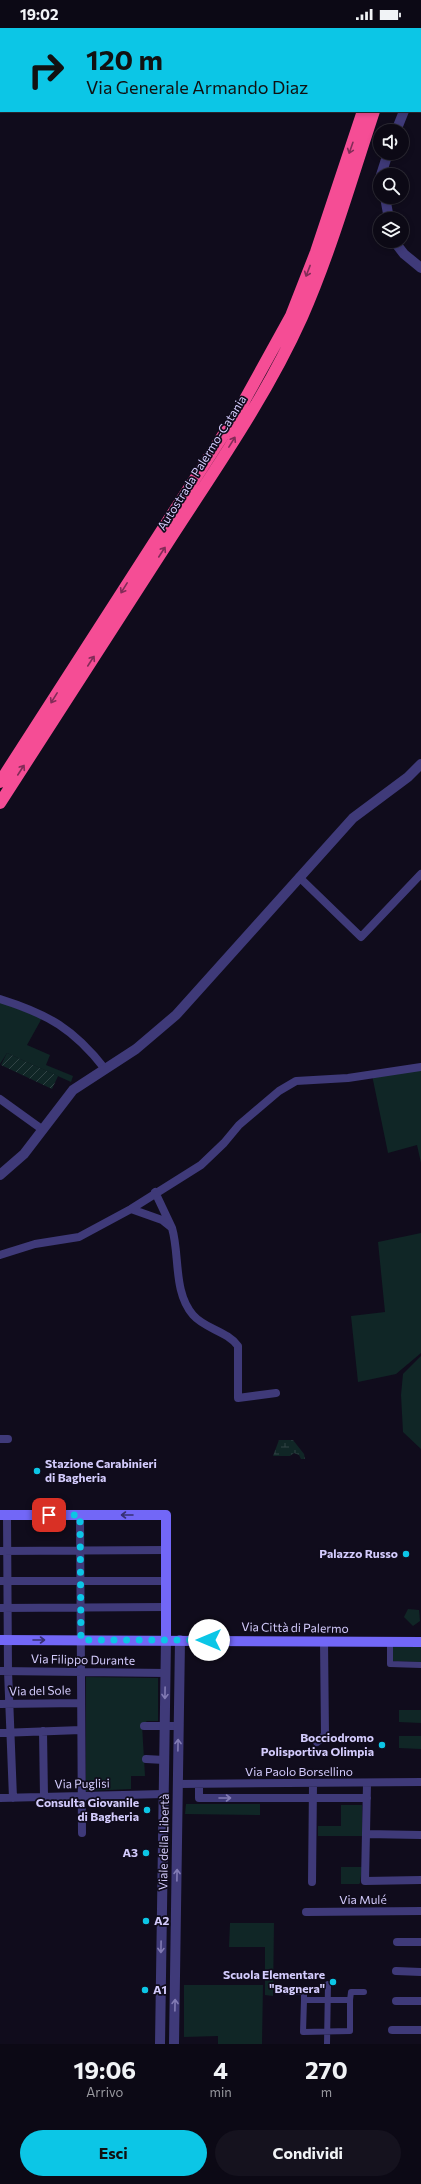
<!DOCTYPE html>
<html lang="it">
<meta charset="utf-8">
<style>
:root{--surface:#0c0915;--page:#15121e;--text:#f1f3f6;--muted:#9a9aa0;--line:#2c2a34;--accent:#0cc6e6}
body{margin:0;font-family:Commissioner,sans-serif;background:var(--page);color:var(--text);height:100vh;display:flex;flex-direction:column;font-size:15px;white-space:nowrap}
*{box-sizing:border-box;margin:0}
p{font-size:13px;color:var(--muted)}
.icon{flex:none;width:22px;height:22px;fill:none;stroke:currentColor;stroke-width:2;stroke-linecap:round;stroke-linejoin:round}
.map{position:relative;height:2016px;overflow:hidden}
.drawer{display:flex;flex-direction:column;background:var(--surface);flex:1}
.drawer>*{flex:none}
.banner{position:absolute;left:0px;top:0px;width:421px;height:84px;box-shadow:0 2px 6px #0003,0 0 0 1px var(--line);background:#0cc6e6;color:#111;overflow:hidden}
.tools{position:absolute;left:373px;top:96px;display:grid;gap:8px}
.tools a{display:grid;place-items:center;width:36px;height:36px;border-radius:50%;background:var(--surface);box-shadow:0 2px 6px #0003,0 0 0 1px var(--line);font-size:20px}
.pin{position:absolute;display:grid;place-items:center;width:34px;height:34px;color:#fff;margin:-17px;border-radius:8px;box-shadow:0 2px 6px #0006}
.me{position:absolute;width:44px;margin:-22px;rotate:270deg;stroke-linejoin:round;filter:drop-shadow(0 0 3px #0008)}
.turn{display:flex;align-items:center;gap:14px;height:84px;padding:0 20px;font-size:18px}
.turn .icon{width:52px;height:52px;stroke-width:2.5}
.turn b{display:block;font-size:28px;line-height:34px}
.eta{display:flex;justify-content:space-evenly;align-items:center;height:68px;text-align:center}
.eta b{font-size:24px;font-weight:700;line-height:28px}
.primary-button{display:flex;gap:8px;margin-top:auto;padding:8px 20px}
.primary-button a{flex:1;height:46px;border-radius:24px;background:var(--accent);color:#111;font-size:16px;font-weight:700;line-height:46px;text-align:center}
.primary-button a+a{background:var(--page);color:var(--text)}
.status{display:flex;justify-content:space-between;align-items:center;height:28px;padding:0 20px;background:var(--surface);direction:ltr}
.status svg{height:11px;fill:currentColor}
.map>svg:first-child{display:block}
.green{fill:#102626}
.wetland{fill:url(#wetland-marsh)}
.garden{fill:url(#garden-furrows)}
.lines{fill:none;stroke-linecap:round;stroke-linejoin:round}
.pedestrian{stroke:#3f3a79;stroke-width:6}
.minor{stroke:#3f3a79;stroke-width:8}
.tertiary{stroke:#3f3a79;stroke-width:10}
.secondary{stroke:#7267f7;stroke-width:10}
.motorway{stroke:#f54d95;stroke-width:12}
.oneway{stroke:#822c58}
.oneway2{stroke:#373074}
.oneway3{stroke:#827bb4}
.route{stroke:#0cc6e6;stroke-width:7;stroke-dasharray:0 12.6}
.poi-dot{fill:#0cc6e6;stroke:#100c1c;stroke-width:1.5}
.labels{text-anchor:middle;stroke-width:3.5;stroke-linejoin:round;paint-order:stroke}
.street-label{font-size:12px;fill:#d3cbfc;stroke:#100c1c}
.poi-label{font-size:12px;font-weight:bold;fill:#d3cbfc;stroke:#100c1c;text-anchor:end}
</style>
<div class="status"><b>19:02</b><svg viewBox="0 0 49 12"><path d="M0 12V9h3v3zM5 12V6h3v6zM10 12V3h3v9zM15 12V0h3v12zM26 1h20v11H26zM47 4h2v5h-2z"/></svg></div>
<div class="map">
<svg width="421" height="2016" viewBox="0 0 421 2016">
<defs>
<pattern id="wetland-marsh" width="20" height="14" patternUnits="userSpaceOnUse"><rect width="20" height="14" fill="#102626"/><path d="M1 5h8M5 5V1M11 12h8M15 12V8" fill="none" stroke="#324446"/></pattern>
<pattern id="garden-furrows" width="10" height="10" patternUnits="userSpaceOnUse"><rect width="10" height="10" fill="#102626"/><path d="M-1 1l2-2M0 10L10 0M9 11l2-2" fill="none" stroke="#324446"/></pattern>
</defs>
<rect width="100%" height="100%" fill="#100c1c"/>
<!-- green -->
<path class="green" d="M 0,974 L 42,990 L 27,1017 L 50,1027 L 46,1037 L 73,1048 L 71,1054 L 7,1025 L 0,1036 Z
M 421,1039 L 421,1135 L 417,1117 L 388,1125 L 372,1047 Z
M 421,1205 L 421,1325 L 396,1346 L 358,1354 L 351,1288 L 385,1284 L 378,1214 Z
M 421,1328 L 421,1421 L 403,1404 L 401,1367 L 403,1346 Z
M 408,1581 L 419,1582 L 420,1593 L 413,1598 L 404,1589 Z
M 392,1618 L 421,1619 L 421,1634 L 392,1633 Z
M 86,1649 L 158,1650 L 158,1693 L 147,1693 L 142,1697 L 145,1748 L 131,1748 L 131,1761 L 86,1763 Z
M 399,1682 L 421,1682 L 421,1695 L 399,1694 Z
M 399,1708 L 421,1708 L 421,1721 L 399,1720 Z
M 186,1776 L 260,1776 L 260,1787 L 185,1786 Z
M 341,1777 L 362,1777 L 362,1808 L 318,1808 L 318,1798 L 341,1798 Z
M 341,1839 L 362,1839 L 360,1855 L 359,1856 L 341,1856 Z
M 230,1895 L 274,1895 L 273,1968 L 265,1967 L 265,1919 L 229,1919 Z
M 184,1957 L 263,1957 L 262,2016 L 218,2016 L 218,2008 L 184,2009 Z"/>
<!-- wetland -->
<path class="wetland" d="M 279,1412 L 293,1412 L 304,1426 L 305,1431 L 301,1431 L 299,1427 L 294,1425 L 290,1428 L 273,1428 Z"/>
<!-- garden -->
<path class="garden" d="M 7,1025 L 58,1048 L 52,1061 L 1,1037 Z"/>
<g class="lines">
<!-- pedestrian -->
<path class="pedestrian" d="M 390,1614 L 390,1636 L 421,1637
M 287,1964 L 304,1964 L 304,1972
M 304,1972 L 350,1972 L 350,2003 L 303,2004 Z
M 350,1972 L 351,1964 L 364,1964
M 327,2016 L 328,1956"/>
<!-- minor -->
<path class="minor" d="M 299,849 L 361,909 L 421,846
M 0,971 C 48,986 74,1001 105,1041
M 0,1071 L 43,1102
M 131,1181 L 162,1192 L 172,1200 L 155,1164
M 172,1200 C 180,1227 173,1264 193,1287 C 205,1301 227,1303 238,1318 L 238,1370 L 276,1365
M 0,1227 L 35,1216 L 79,1209 L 131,1181 L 201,1137 L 224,1115 L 239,1097 L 279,1063 L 296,1053 L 348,1050 L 421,1039
M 0,1411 L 8,1411
M 7,1487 L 8,1643 L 13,1770
M 80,1487 L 82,1805
M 0,1523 L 166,1522
M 0,1553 L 166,1553
M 0,1580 L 166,1579
M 0,1643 L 166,1645
M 0,1676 L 81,1675
M 144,1698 L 179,1698
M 43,1703 L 44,1769
M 0,1705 L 81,1702
M 317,1714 L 325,1707 L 324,1613
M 146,1731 L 164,1732
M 178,1756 L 421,1754
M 199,1756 L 199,1770 L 367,1770
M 367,1756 L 365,1853 L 421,1852
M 0,1770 L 164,1766
M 366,1806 L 421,1807
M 312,1854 L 313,1756
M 306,1884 L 421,1883
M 397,1914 L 421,1914
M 396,1943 L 421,1944
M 396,1973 L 421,1973
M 392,2002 L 421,2002"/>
<!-- tertiary -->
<path class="tertiary" d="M 420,53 L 421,51
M 396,103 L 404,83
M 381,147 L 388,125
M 385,169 L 389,191
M 394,213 L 404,226 L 421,240
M 0,1147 L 24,1126 L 73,1062 L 136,1021 L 176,987 L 353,790 L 408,749 L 421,736
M 160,2016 L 166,1612
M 174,2016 L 180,1612"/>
<!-- secondary -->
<path class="secondary" d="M 0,1487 L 166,1487 L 166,1612
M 0,1612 L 421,1614"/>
<!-- motorway -->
<path class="motorway" d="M 389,1 L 390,0
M 401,1 L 401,0
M 0,754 L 238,384 L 291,288 L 316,224 L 363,83
M 0,775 C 57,686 115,597 172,508 C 218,437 267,367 302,289 C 331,223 351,152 374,83"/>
</g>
<!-- one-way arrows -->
<defs><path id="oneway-shaft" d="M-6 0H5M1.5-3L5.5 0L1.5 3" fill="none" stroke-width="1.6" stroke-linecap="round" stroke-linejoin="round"/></defs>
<g class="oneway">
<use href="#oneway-shaft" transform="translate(351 120) rotate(109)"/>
<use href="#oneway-shaft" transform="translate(308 243) rotate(111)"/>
<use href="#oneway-shaft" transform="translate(232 414) rotate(-58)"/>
<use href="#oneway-shaft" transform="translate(162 524) rotate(-57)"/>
<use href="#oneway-shaft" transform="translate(124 560) rotate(122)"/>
<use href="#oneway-shaft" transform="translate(91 633) rotate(-57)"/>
<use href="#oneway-shaft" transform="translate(54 670) rotate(122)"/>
<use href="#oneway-shaft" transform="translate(21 742) rotate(-57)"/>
</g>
<g class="oneway2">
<use href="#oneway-shaft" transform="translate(127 1487) rotate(-180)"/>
<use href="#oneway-shaft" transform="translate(39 1612)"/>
</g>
<g class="oneway3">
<use href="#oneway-shaft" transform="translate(165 1665) rotate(91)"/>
<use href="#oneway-shaft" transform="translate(178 1717) rotate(-89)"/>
<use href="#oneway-shaft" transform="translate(225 1770)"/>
<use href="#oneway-shaft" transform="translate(177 1847) rotate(-89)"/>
<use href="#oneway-shaft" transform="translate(161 1919) rotate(91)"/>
<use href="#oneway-shaft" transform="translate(175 1977) rotate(-89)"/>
</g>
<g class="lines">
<!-- route -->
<path class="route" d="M 49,1487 L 80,1487 L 81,1612 L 209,1612"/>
</g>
<!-- markers -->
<g class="poi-dot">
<circle cx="37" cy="1443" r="4"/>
<circle cx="406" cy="1526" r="4"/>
<circle cx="382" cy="1717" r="4"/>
<circle cx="147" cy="1782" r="4"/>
<circle cx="146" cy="1825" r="4"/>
<circle cx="146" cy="1893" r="4"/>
<circle cx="333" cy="1954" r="4"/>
<circle cx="145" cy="1962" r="4"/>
</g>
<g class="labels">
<!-- street labels -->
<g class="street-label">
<text transform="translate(202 435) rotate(-58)" y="4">Autostrada Palermo-Catania</text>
<text transform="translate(295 1600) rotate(1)" y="4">Via Città di Palermo</text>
<text transform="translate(83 1632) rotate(1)" y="4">Via Filippo Durante</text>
<text transform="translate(40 1663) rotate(-1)" y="4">Via del Sole</text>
<text x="299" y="1748">Via Paolo Borsellino</text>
<text transform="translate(82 1756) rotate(-1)" y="4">Via Puglisi</text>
<text transform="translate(164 1814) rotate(-89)" y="4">Viale della Libertà</text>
<text x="363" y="1876">Via Mulé</text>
</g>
<!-- poi labels -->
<g class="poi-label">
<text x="45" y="1440" text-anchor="start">Stazione Carabinieri<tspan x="45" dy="14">di Bagheria</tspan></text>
<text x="398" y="1530">Palazzo Russo</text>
<text x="374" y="1714">Bocciodromo<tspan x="374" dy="14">Polisportiva Olimpia</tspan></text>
<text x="139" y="1779">Consulta Giovanile<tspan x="139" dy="14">di Bagheria</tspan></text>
<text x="138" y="1829">A3</text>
<text x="154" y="1897" text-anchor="start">A2</text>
<text x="325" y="1951">Scuola Elementare<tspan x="325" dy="14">"Bagnera"</tspan></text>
<text x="153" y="1966" text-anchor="start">A1</text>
</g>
</g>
</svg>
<div class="tools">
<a><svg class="icon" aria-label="sound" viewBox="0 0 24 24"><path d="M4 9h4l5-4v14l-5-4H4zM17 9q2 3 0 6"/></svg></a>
<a><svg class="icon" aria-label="search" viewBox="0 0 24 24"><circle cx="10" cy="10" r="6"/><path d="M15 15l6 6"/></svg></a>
<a><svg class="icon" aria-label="layers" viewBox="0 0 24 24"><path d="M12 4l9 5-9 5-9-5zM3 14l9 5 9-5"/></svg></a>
</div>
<div class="pin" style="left:49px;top:1487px;background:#d93025"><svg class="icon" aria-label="arrive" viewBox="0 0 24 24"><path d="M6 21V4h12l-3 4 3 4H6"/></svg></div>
<svg class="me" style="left:209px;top:1612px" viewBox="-20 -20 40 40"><circle r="19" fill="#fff"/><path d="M0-13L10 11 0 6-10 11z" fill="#0cc6e6"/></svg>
<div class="banner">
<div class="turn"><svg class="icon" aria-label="right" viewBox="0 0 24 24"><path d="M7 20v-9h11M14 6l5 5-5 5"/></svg><div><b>120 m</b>Via Generale Armando Diaz</div></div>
</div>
</div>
<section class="drawer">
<div class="eta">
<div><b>19:06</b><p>Arrivo</p></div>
<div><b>4</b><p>min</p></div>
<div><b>270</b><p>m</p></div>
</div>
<div class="primary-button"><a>Esci</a><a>Condividi</a></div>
</section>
